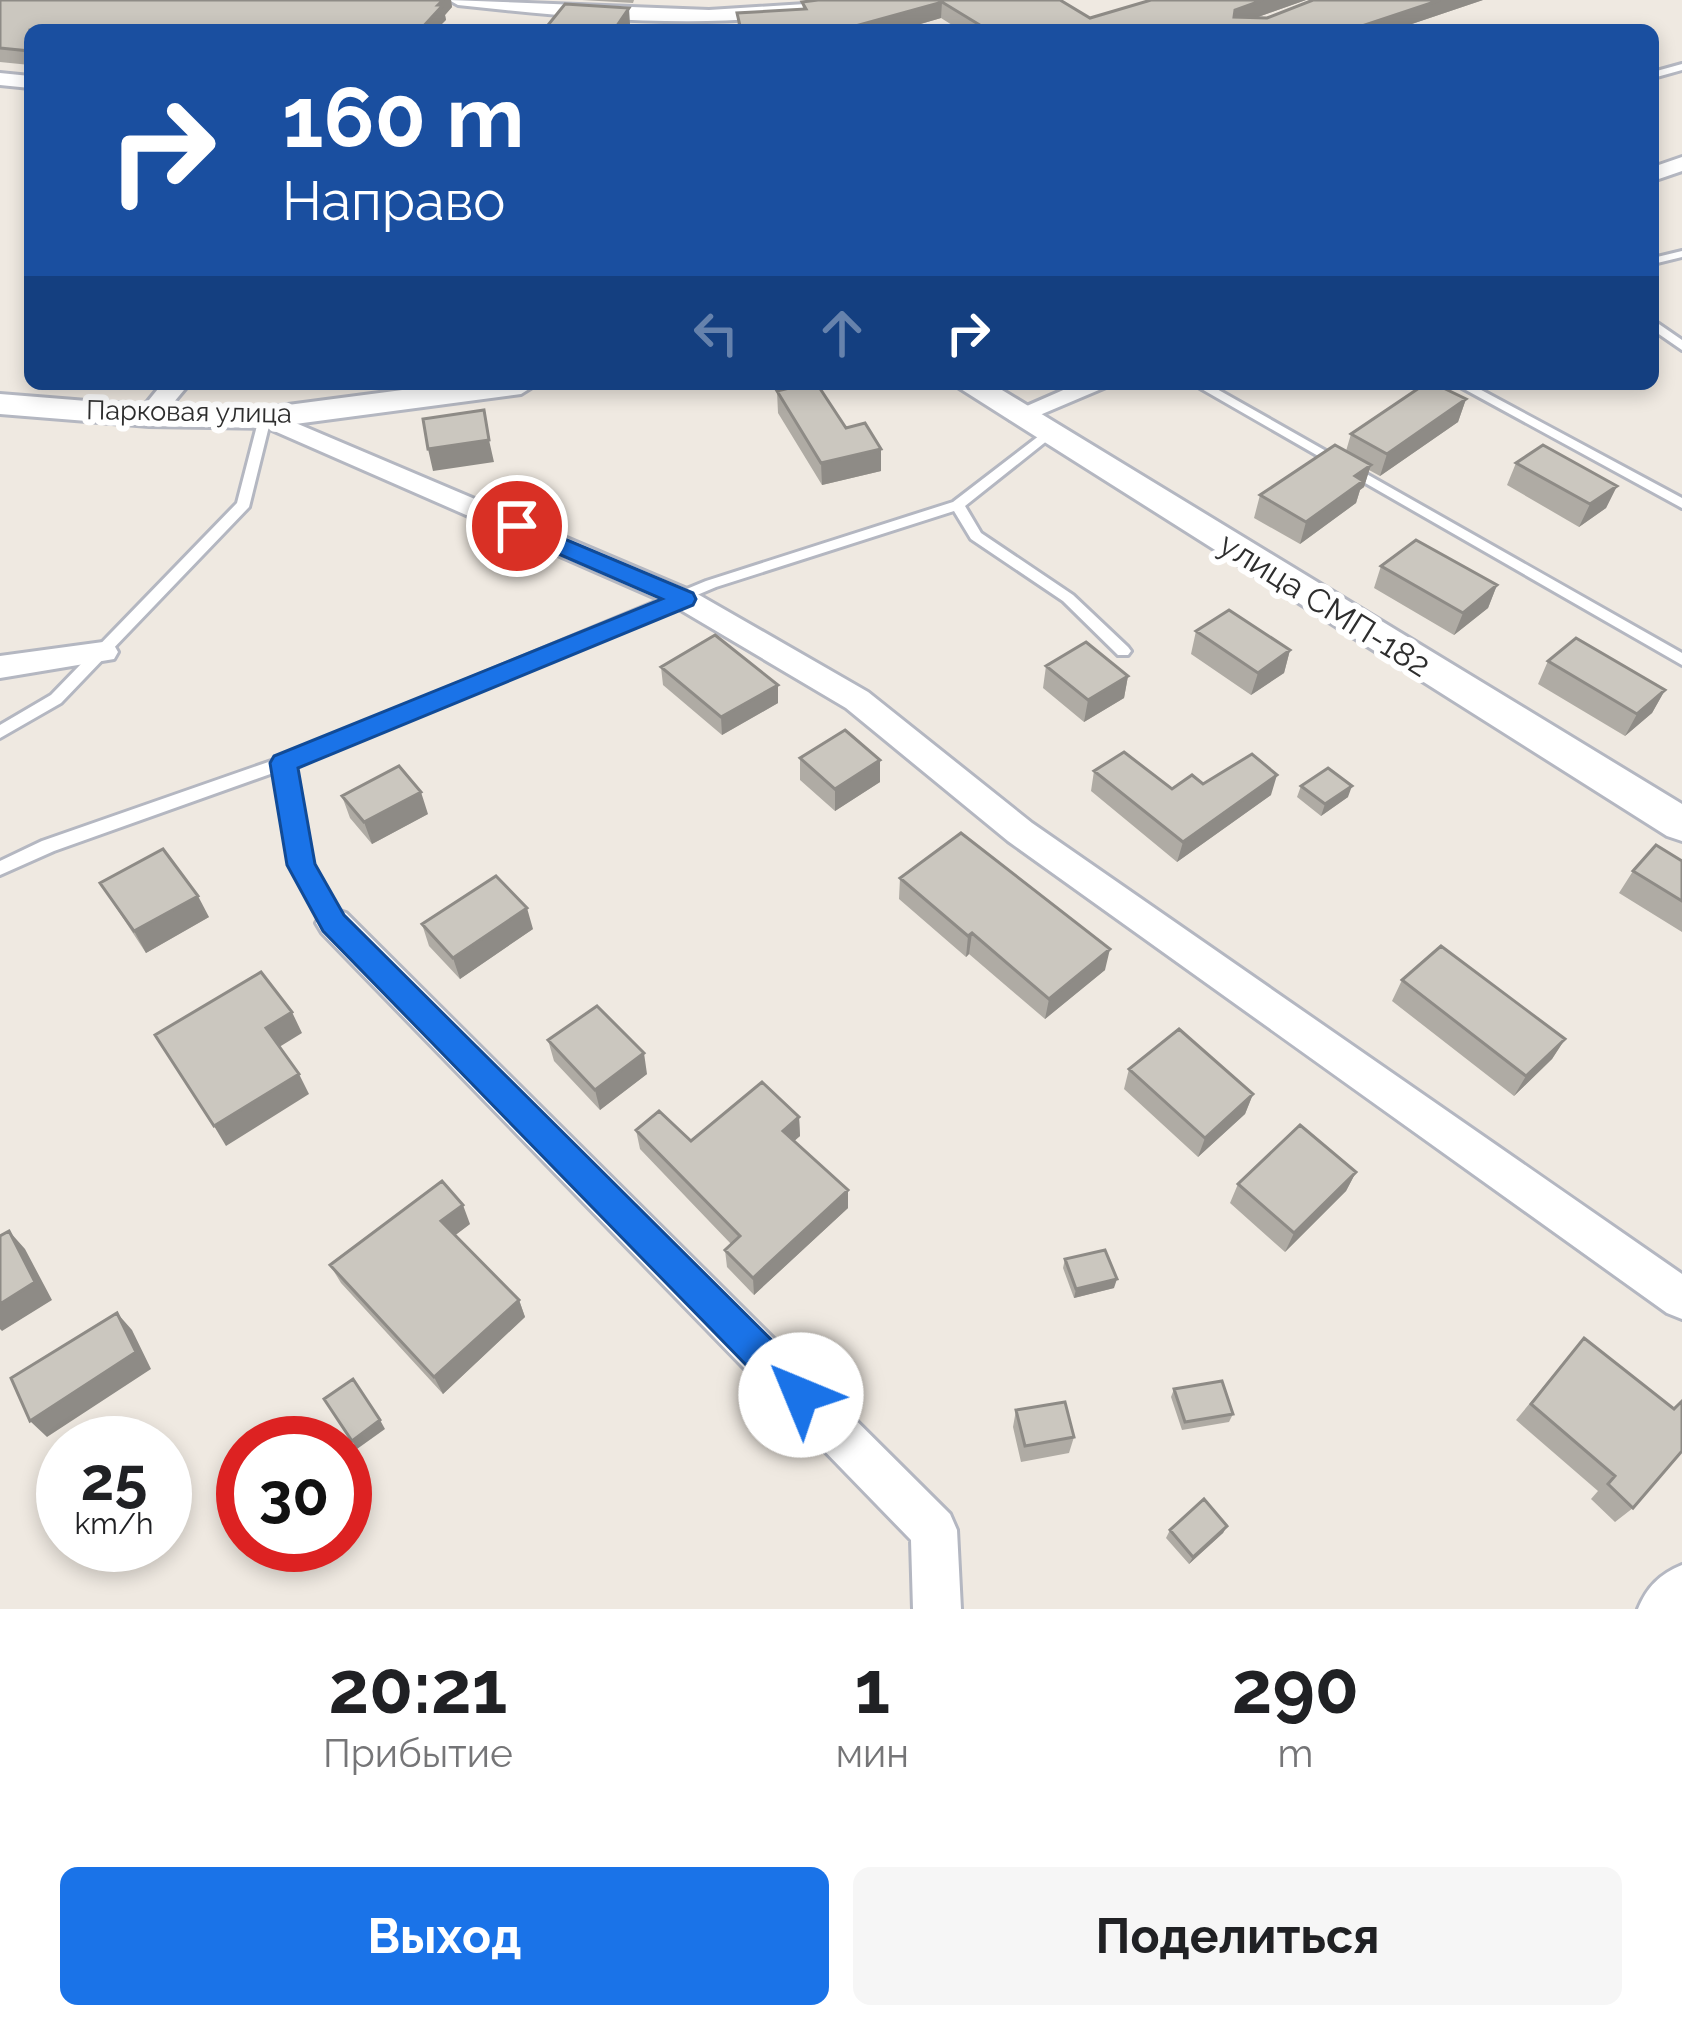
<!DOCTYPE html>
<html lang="ru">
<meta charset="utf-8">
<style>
:root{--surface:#fff;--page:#f6f6f6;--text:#202124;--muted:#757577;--accent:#1a73e8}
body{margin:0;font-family:Raleway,sans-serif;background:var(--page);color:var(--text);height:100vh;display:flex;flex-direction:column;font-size:45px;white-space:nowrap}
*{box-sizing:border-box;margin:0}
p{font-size:39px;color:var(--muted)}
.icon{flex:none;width:66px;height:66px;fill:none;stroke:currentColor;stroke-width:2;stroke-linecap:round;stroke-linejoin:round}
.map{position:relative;height:1609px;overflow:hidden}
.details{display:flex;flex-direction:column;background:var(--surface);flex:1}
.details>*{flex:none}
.hud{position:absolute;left:24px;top:24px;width:1635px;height:366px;border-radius:18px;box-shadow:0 6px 18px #0003;background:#1a4fa0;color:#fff;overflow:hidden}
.speed{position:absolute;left:36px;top:1416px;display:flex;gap:24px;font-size:60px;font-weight:700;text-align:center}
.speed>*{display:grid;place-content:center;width:156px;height:156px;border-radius:50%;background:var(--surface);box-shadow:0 6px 18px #0003;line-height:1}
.speed small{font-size:30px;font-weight:400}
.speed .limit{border:18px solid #d22;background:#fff;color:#111}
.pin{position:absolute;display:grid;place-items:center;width:102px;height:102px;color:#fff;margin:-51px;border:6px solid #fff;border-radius:50%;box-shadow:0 3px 12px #0007}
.me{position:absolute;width:132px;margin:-66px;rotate:315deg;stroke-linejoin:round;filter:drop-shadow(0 0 9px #0008)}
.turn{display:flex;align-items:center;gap:42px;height:252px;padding:0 60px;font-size:54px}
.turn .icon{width:156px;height:156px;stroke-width:2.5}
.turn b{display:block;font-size:84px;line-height:102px}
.lanes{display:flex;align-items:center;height:114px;padding:0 60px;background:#0003;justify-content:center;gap:60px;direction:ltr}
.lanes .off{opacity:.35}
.eta{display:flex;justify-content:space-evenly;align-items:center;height:204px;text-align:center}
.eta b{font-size:72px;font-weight:700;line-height:84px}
.cta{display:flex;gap:24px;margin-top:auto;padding:24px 60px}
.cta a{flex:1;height:138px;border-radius:18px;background:var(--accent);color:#fff;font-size:48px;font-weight:700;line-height:138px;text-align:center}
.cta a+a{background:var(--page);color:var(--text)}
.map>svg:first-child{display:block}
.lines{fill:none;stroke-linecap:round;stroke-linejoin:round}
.service-casing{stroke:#b4b7c1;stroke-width:6}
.minor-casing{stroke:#b4b7c1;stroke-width:6}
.tertiary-casing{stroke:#b4b7c1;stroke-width:6}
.service{fill:#fff;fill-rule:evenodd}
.minor{fill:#fff;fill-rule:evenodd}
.tertiary{fill:#fff;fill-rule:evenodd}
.wall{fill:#afaba4}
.shaded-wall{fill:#8e8b86}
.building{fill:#cbc7bf;stroke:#8e8b86;stroke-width:3}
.route{fill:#1a73e8;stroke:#114b97;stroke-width:3}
.labels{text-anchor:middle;stroke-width:12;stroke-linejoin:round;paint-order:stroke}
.far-street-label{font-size:27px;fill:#2e2e2e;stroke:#fff}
.street-label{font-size:33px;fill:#2e2e2e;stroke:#fff}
</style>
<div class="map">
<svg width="1682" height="1609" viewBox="0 0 1682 1609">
<rect width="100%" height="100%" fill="#efe9e1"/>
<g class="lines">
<!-- service casing -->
<g class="service-casing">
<path id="service" d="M 1682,64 L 1682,70 L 1653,78 L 1653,72 Z
M 1682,251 L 1682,257 L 1653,264 L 1653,258 Z
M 1653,320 L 1682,340 L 1682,350 L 1653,330 Z
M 1193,384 L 1208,384 L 1682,653 L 1682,665 Z
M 1455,384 L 1470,384 L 1682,498 L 1682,508 Z
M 265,414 L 271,418 L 249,507 L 61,703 L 0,738 L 0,725 L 51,695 L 237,503 L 259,418 Z
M 1048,429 L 1055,433 L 1053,436 L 965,506 L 981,533 L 1073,595 L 1128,647 L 1131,651 L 1128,655 L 1118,655 L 1063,601 L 971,539 L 954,511 L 716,587 L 292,766 L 309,864 L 343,923 L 340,928 L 334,930 L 328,928 L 292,865 L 276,772 L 54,851 L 0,875 L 0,861 L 42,841 L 277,759 L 706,581 L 953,502 Z"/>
</g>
<!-- minor casing -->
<g class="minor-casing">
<path id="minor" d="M 449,0 L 709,10 L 868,0 C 856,8 839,9 824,11 C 703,31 579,18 458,5 Z
M 0,73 L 30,76 L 30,88 L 0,85 Z
M 1682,157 L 1682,171 L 1653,181 L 1653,167 Z
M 162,384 L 189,384 L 158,421 L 140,421 L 136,416 Z
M 1077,384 L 1113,384 L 1028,420 L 1010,420 L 1006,415 Z
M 265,410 L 694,592 L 868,692 L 1032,823 L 1682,1274 L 1682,1319 L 1667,1313 L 1008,841 L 846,708 L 674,606 L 256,423 L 252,418 L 256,413 Z
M 103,642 L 114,645 L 118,652 L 114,659 L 0,678 L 0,656 Z
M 334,909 L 346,913 L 950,1514 L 957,1530 L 961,1609 L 913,1609 L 911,1540 L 322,933 L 316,923 L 322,913 Z
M 1682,1565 L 1682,1609 L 1638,1609 C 1647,1587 1660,1574 1682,1565 Z"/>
</g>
<!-- tertiary casing -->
<g class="tertiary-casing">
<path id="tertiary" d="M 448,384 L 537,384 L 521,394 L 265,428 L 149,426 L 0,414 L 0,394 L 149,406 L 265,408 Z
M 953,384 L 992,384 L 1682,804 L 1682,841 L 1667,836 Z"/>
</g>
<!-- service -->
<use href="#service" class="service"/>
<!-- minor -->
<use href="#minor" class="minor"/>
<!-- tertiary -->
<use href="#tertiary" class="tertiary"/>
</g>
<!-- wall -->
<path class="wall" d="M 0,0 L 451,0 L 452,7 L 445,15 L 446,20 L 30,30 L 30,65 L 0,62 Z
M 582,0 L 634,0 L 633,3 Z
M 1060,0 L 1090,18 L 1151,0 L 1306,0 L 1255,18 L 1267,18 L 1313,0 L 1483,0 L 1394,30 L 960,30 L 941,18 L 900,30 L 738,30 L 737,13 L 803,9 L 802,2 Z
M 777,391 L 881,449 L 881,471 L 822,485 L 778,413 Z
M 1466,399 L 1458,422 L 1380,476 L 1369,470 L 1364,487 L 1360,490 L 1356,503 L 1300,544 L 1254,518 L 1260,495 L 1346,451 L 1351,434 Z
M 1516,463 L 1617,486 L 1606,508 L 1579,527 L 1507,485 Z
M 1381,566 L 1497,585 L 1488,608 L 1454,635 L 1374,588 Z
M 1196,631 L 1290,650 L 1284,673 L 1251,695 L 1191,654 Z
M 1548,661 L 1665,690 L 1652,713 L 1625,736 L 1538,684 Z
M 1046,666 L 1128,676 L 1124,698 L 1084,722 L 1043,688 Z
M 661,667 L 778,685 L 778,703 L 722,735 L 663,685 Z
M 800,758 L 880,782 L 835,811 L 800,780 Z
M 1094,771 L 1172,789 L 1203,784 L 1271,795 L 1177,862 L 1091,791 Z
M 1301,786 L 1348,797 L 1321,816 L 1297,797 Z
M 342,796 L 428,814 L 372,844 L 350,818 Z
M 1682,861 L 1682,932 L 1619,893 L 1633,871 Z
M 900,878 L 1105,970 L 1045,1019 L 969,954 L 966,957 L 899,899 Z
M 100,883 L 209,917 L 146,953 Z
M 422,924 L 533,929 L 460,979 L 429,946 Z
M 1402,980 L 1565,1039 L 1552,1059 L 1514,1096 L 1392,1001 Z
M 548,1040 L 647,1074 L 600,1110 L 554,1061 Z
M 1129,1069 L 1253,1094 L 1245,1114 L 1198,1157 L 1124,1089 Z
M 799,1117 L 800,1136 L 794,1141 L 848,1190 L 848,1208 L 754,1295 L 727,1267 L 725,1250 L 731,1244 L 640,1149 L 636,1130 L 691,1141 Z
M 1356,1172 L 1346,1191 L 1285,1252 L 1230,1203 L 1238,1184 Z
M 470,1224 L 455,1235 L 519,1300 L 525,1317 L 443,1394 L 341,1283 L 330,1265 Z
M 1065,1259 L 1114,1288 L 1074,1298 L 1063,1268 Z
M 1584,1338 L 1673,1408 L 1682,1400 L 1633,1508 L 1615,1522 L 1591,1499 L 1598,1491 L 1516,1420 Z
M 1174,1389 L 1233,1414 L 1229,1422 L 1182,1430 L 1171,1397 Z
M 1016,1410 L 1074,1437 L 1069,1453 L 1021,1462 L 1013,1427 Z
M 1227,1526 L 1223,1533 L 1189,1564 L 1166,1538 L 1170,1530 Z"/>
<!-- shaded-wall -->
<path class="shaded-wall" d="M 443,0 L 451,0 L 452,7 L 445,15 L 446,20 L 436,30 L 420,30 Z
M 1263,0 L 1306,0 L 1233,26 L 1235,10 Z
M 1440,0 L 1483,0 L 1394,30 L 1350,30 Z
M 942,2 L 941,18 L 900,30 L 841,30 Z
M 629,8 L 630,24 L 626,30 L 614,30 Z
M 1466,399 L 1458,422 L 1380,476 L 1387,454 Z
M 489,440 L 494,462 L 433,471 L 428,449 Z
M 881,449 L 881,471 L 822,485 L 821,463 Z
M 1371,465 L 1364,487 L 1360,490 L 1356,503 L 1300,544 L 1306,522 L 1355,476 Z
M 1617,486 L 1606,508 L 1579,527 L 1590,504 Z
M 1497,585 L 1488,608 L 1454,635 L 1463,613 Z
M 1290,650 L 1284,673 L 1251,695 L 1258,673 Z
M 1128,676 L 1124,698 L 1084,722 L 1088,700 Z
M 778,685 L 778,703 L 722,735 L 721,717 Z
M 1665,690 L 1652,713 L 1625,736 L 1637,714 Z
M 880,760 L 880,782 L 835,811 L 835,789 Z
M 1277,775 L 1271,795 L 1177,862 L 1183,842 Z
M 1352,786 L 1348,797 L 1321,816 L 1325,804 Z
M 421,792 L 428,814 L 372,844 L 364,822 Z
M 198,896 L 209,917 L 146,953 L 134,931 Z
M 527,908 L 533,929 L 460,979 L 453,958 Z
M 972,933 L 969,954 L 966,957 L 968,936 Z
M 1110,949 L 1105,970 L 1045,1019 L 1049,999 Z
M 292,1012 L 302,1033 L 276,1049 L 266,1028 Z
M 1565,1039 L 1552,1059 L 1514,1096 L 1526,1076 Z
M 644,1053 L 647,1074 L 600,1110 L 595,1090 Z
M 299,1074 L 309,1094 L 226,1146 L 214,1126 Z
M 1253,1094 L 1245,1114 L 1198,1157 L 1205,1138 Z
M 799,1117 L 800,1136 L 784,1150 L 783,1131 Z
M 1356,1172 L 1346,1191 L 1285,1252 L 1294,1233 Z
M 848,1190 L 848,1208 L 754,1295 L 753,1278 Z
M 463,1205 L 470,1224 L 449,1240 L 441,1221 Z
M 9,1231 L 25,1249 L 52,1300 L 2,1331 L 0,1329 L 0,1304 Z
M 1117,1279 L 1114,1288 L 1074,1298 L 1076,1289 Z
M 519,1300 L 525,1317 L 443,1394 L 434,1377 Z
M 117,1313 L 132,1330 L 151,1369 L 47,1437 L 30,1421 Z
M 380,1420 L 385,1429 L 357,1449 L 352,1441 Z
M 1227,1526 L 1223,1533 L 1189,1564 L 1193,1557 Z"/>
<!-- building -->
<path class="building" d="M 0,0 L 443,0 L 438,5 L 443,5 L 420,30 L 30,30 L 30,51 L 0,48 Z
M 818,0 L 1060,0 L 1090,18 L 1151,0 L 1263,0 L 1235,10 L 1234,17 L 1267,18 L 1313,0 L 1440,0 L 1350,30 L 988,30 L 942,2 L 841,30 L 741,30 L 737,13 L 806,9 L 802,2 Z
M 565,4 L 629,8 L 614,30 L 544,30 Z
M 635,28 L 671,28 L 671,30 L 635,30 Z
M 806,384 L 817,384 L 846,428 L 865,423 L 881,449 L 821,463 L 777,391 Z
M 1425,384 L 1435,384 L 1466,399 L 1387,454 L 1351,434 Z
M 484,410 L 489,440 L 428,449 L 423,419 Z
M 1335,445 L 1371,465 L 1355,476 L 1363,481 L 1306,522 L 1260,495 Z
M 1543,445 L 1617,486 L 1590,504 L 1516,463 Z
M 1416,540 L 1497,585 L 1463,613 L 1381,566 Z
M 1229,610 L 1290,650 L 1258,673 L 1196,631 Z
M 715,635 L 778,685 L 721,717 L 661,667 Z
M 1576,638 L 1665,690 L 1637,714 L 1548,661 Z
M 1086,642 L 1128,676 L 1088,700 L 1046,666 Z
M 845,730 L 880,760 L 835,789 L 800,758 Z
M 1124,752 L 1172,789 L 1192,775 L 1203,784 L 1252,754 L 1277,775 L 1183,842 L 1094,771 Z
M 399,766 L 421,792 L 364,822 L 342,796 Z
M 1328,768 L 1352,786 L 1325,804 L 1301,786 Z
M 961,833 L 1110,949 L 1049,999 L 972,933 L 968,936 L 900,878 Z
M 1656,845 L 1682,861 L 1682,901 L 1633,871 Z
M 163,849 L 198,896 L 134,931 L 100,883 Z
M 496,876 L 527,908 L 453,958 L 422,924 Z
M 1441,946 L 1565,1039 L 1526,1076 L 1402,980 Z
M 261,972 L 292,1012 L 266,1028 L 299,1074 L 214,1126 L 155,1035 Z
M 597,1006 L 644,1053 L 595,1090 L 548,1040 Z
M 1179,1029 L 1253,1094 L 1205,1138 L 1129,1069 Z
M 762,1082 L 799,1117 L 783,1131 L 848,1190 L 753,1278 L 725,1250 L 740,1236 L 636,1130 L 659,1111 L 691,1141 Z
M 1300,1125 L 1356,1172 L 1294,1233 L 1238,1184 Z
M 442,1181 L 463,1205 L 441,1221 L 519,1300 L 434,1377 L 330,1265 Z
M 9,1231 L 35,1282 L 0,1304 L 0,1236 Z
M 1105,1250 L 1117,1279 L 1076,1289 L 1065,1259 Z
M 117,1313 L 136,1352 L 30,1421 L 11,1378 Z
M 1584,1338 L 1674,1409 L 1682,1401 L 1682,1451 L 1633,1508 L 1608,1484 L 1615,1476 L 1531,1404 Z
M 353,1379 L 380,1420 L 352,1441 L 324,1399 Z
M 1222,1381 L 1233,1414 L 1185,1422 L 1174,1389 Z
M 1065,1402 L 1074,1437 L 1025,1446 L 1016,1410 Z
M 1204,1499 L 1227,1526 L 1193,1557 L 1170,1530 Z"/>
<!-- route -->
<path class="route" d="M 517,519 L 693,593 L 696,599 L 693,605 L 298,768 L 315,864 L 344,915 L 814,1382 L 819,1395 L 814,1408 L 801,1413 L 788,1408 L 323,931 L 287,865 L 270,763 L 274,756 L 662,599 L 508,532 L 505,526 Z"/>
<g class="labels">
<!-- far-street labels -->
<g class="far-street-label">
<text transform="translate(189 412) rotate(1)" y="9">Парковая улица</text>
</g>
<!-- street labels -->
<g class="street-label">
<text transform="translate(1325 604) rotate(32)" y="12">улица СМП-182</text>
</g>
</g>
</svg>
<div class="speed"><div>25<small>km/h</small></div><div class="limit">30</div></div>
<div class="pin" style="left:517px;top:526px;background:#d93025"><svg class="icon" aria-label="arrive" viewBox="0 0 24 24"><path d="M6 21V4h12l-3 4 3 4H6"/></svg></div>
<svg class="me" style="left:801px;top:1395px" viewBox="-20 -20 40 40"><circle r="19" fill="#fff"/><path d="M0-13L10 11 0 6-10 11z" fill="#1a73e8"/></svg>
<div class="hud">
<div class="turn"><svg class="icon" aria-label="right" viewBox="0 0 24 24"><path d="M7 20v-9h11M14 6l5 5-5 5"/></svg><div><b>160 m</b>Направо</div></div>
<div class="lanes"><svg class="icon off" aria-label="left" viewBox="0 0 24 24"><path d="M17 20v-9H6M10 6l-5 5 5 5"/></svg><svg class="icon off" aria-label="ahead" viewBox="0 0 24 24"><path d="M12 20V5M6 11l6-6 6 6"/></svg><svg class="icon" aria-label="right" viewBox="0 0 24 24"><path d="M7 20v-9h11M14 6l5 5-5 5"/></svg></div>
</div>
</div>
<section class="details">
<div class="eta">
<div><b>20:21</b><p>Прибытие</p></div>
<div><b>1</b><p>мин</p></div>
<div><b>290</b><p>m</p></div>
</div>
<div class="cta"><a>Выход</a><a>Поделиться</a></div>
</section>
